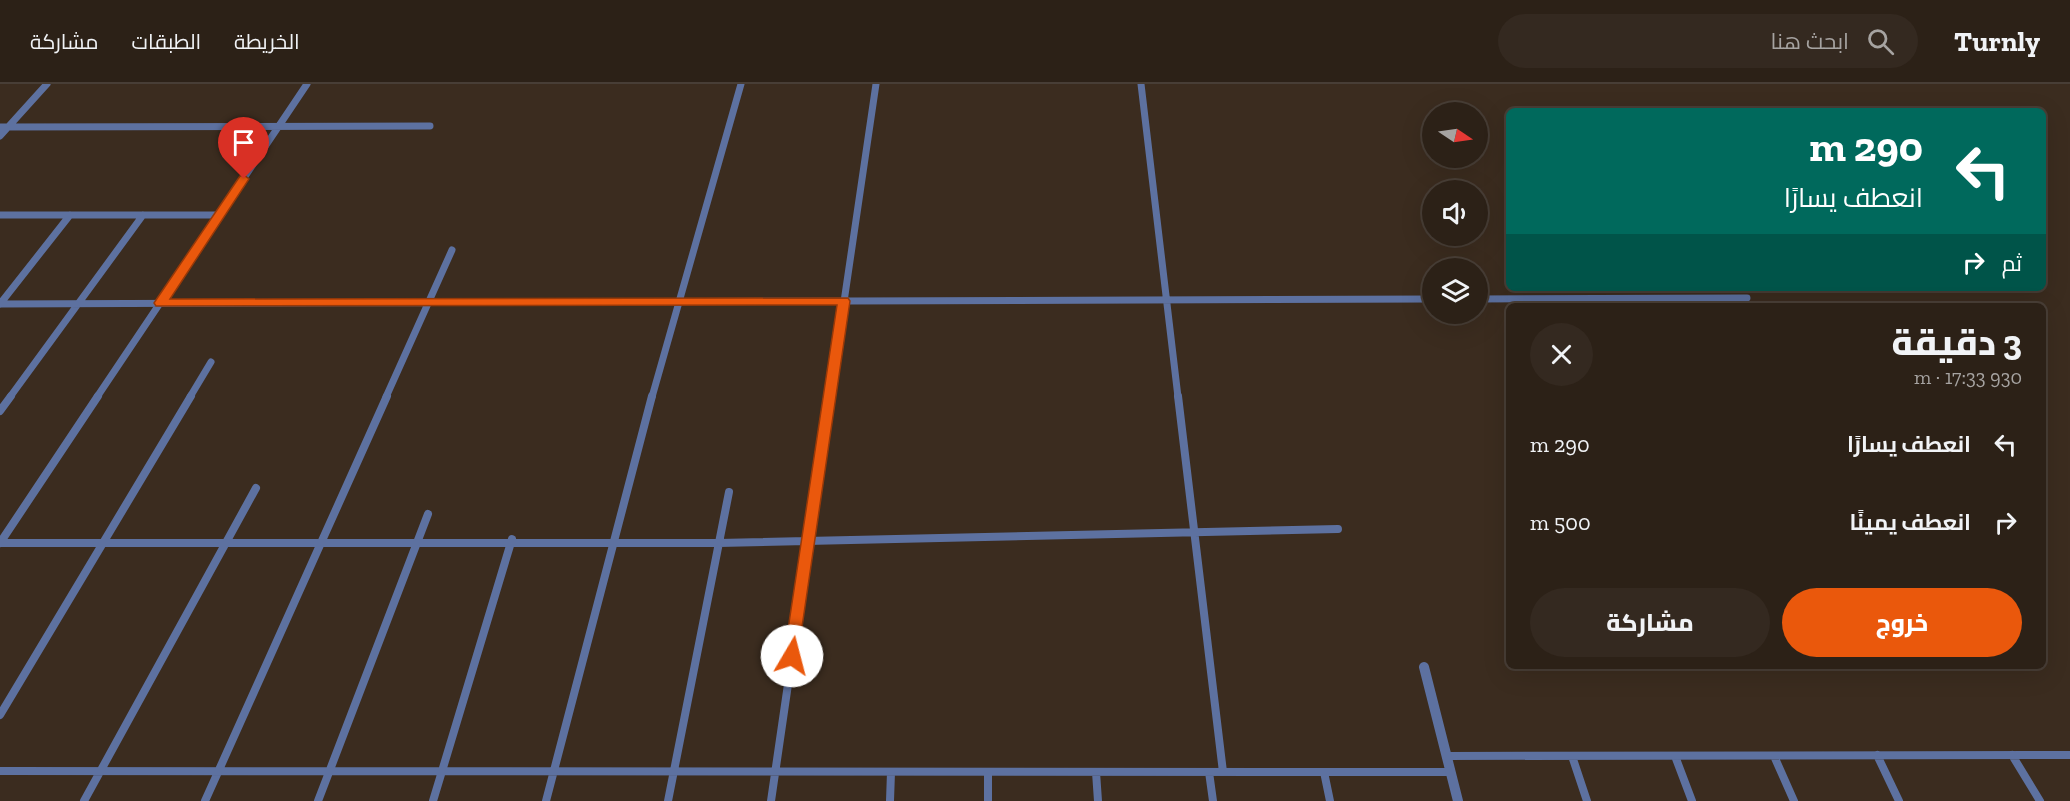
<!DOCTYPE html>
<html lang="ar">
<meta charset="utf-8">
<style>
:root{--surface:#2c2117;--page:#342920;--text:#f1f3f6;--muted:#a6a3a1;--line:#483e36;--accent:#ea580c}
body{margin:0;font-family:"Zilla Slab",Cairo,serif;background:var(--page);color:var(--text);direction:rtl;height:100vh;display:flex;flex-direction:column;font-size:22px;white-space:nowrap}
*{box-sizing:border-box;margin:0}
p{font-size:20px;color:var(--muted)}
.icon{flex:none;width:33px;height:33px;fill:none;stroke:currentColor;stroke-width:2;stroke-linecap:round;stroke-linejoin:round}
.map{position:relative;flex:1;overflow:hidden;direction:ltr}
.details{position:absolute;left:1506px;top:219px;width:540px;height:366px;display:flex;flex-direction:column;background:var(--surface);border-radius:9px;box-shadow:0 6px 24px #0002,0 0 0 2px var(--line);direction:rtl}
.details>*{flex:none}
.top-card{position:absolute;left:1506px;top:24px;width:540px;height:183px;border-radius:9px;box-shadow:0 6px 24px #0002,0 0 0 2px var(--line);direction:rtl;background:#00695c;color:#fff;overflow:hidden}
.needle{width:39px;rotate:103deg}
.tools{position:absolute;left:1422px;top:18px;display:grid;gap:12px}
.tools a{display:grid;place-items:center;width:66px;height:66px;border-radius:50%;background:var(--surface);box-shadow:0 6px 24px #0002,0 0 0 2px var(--line);font-size:30px}
.pin{position:absolute;display:grid;place-items:center;width:51px;height:51px;color:#fff;margin:-62px -26px;border-radius:50% 50% 50% 0;rotate:-45deg;box-shadow:0 0 6px #0007}
.pin .icon{rotate:45deg}
.me{position:absolute;width:66px;margin:-33px;rotate:8deg;stroke-linejoin:round;filter:drop-shadow(0 0 4px #0008)}
.turn{display:flex;align-items:center;gap:21px;height:126px;padding:0 24px;font-size:27px}
.turn .icon{width:78px;height:78px;stroke-width:2.5}
.turn b{display:block;font-size:42px;line-height:51px}
.then{display:flex;align-items:center;height:57px;padding:0 24px;background:#0003;gap:12px;font-size:22px}
.round{display:grid;place-items:center;flex:none;width:63px;height:63px;border-radius:32px;background:var(--page)}
.head{display:flex;align-items:center;justify-content:space-between;height:102px;padding:0 24px}
h1{font-size:36px;font-weight:800;line-height:45px}
.primary-button{display:flex;gap:12px;margin-top:auto;padding:12px 24px}
.primary-button a{flex:1;height:69px;border-radius:36px;background:var(--accent);color:#fff;font-size:24px;font-weight:800;line-height:69px;text-align:center}
.primary-button a+a{background:var(--page);color:var(--text)}
ul{padding:0;list-style:none}
li{display:flex;align-items:center;gap:18px;height:78px;padding:0 24px}
li div{flex:1}
li b{display:block;font-size:22px}
li em{font-style:normal}
header{display:flex;align-items:center;gap:36px;box-sizing:border-box;height:84px;padding:0 30px;background:var(--surface);border-bottom:2px solid var(--line)}
header strong{font-size:28px}
nav{display:flex;gap:33px;margin-inline-start:auto;font-size:21px}
.search{width:420px;height:54px;background:var(--page);display:flex;align-items:center;gap:15px;box-sizing:border-box;padding:0 21px;border-radius:33px;color:var(--muted);font-size:22px}
.map>svg:first-child{display:block}
.lines{fill:none;stroke-linecap:round;stroke-linejoin:round}
.minor-far1{stroke:#5d71a0;stroke-width:7}
.minor{stroke:#5d71a0;stroke-width:8}
.tertiary{stroke:#5d71a0;stroke-width:10}
.route{fill:#ea580c;stroke:#983908;stroke-width:1.5}
</style>
<header>
<strong>Turnly</strong>
<div class="search"><svg class="icon" aria-label="search" viewBox="0 0 24 24"><circle cx="10" cy="10" r="6"/><path d="M15 15l6 6"/></svg>ابحث هنا</div>
<nav><a>الخريطة</a><a>الطبقات</a><a>مشاركة</a></nav>
</header>
<div class="map">
<svg width="2070" height="717" viewBox="0 0 2070 717">
<rect width="100%" height="100%" fill="#3b2c1f"/>
<g class="lines">
<!-- minor-far1 -->
<path class="minor-far1" d="M 1141,0 L 1178,313
M 0,43 L 430,42
M 0,52 L 47,0
M 0,131 L 220,131
M 1478,215 L 1747,214
M 0,220 L 1432,215
M 0,220 L 70,131
M 10,313 L 143,131
M 97,313 L 307,0
M 190,313 L 211,278
M 386,313 L 452,166
M 652,313 L 741,0
M 830,313 L 876,0"/>
<!-- minor -->
<path class="minor" d="M 1178,312 L 1223,688
M 0,327 L 11,312
M 0,459 L 719,459 L 1338,445
M 0,459 L 98,312
M 0,631 L 191,312
M 1877,671 L 1899,717
M 2012,671 L 2040,717
M 1446,672 L 2070,671
M 1572,672 L 1587,717
M 1675,672 L 1692,717
M 1774,672 L 1794,717
M 0,687 L 1451,688
M 988,688 L 988,717
M 1096,688 L 1098,717
M 1209,688 L 1213,717
M 1324,688 L 1330,717
M 84,717 L 256,404
M 205,717 L 387,312
M 318,717 L 428,430
M 433,717 L 512,455
M 546,717 L 652,312
M 668,717 L 729,408
M 771,717 L 830,312
M 890,717 L 891,688"/>
<!-- tertiary -->
<path class="tertiary" d="M 1424,583 L 1458,717"/>
</g>
<!-- route -->
<path class="route" d="M 244,91 L 249,95 L 170,215 L 848,214 L 850,217 L 797,577 L 792,579 L 786,577 L 784,572 L 837,221 L 156,222 L 154,219 L 156,216 L 240,92 Z"/>
</svg>
<div class="tools">
<a><svg class="needle" viewBox="-14 -14 28 28"><path d="M0-13l5 13h-10z" fill="#e53935"/><path d="M0 13l5-13h-10z" fill="#a6a3a1"/></svg></a>
<a><svg class="icon" aria-label="sound" viewBox="0 0 24 24"><path d="M4 9h4l5-4v14l-5-4H4zM17 9q2 3 0 6"/></svg></a>
<a><svg class="icon" aria-label="layers" viewBox="0 0 24 24"><path d="M12 4l9 5-9 5-9-5zM3 14l9 5 9-5"/></svg></a>
</div>
<div class="pin" style="left:244px;top:95px;background:#d93025"><svg class="icon" aria-label="arrive" viewBox="0 0 24 24"><path d="M6 21V4h12l-3 4 3 4H6"/></svg></div>
<svg class="me" style="left:792px;top:572px" viewBox="-20 -20 40 40"><circle r="19" fill="#fff"/><path d="M0-13L10 11 0 6-10 11z" fill="#ea580c"/></svg>
<div class="top-card">
<div class="turn"><svg class="icon" aria-label="left" viewBox="0 0 24 24"><path d="M17 20v-9H6M10 6l-5 5 5 5"/></svg><div><b>290 m</b>انعطف يسارًا</div></div>
<div class="then">ثم<svg class="icon" aria-label="right" viewBox="0 0 24 24"><path d="M7 20v-9h11M14 6l5 5-5 5"/></svg></div>
</div>
<section class="details">
<div class="head"><div><h1>3 دقيقة</h1><p>930 m · 17:33</p></div><a class="round"><svg class="icon" aria-label="close" viewBox="0 0 24 24"><path d="M6 6l12 12M18 6L6 18"/></svg></a></div>
<ul>
<li><svg class="icon" aria-label="left" viewBox="0 0 24 24"><path d="M17 20v-9H6M10 6l-5 5 5 5"/></svg><div><b>انعطف يسارًا</b></div><em>290 m</em></li>
<li><svg class="icon" aria-label="right" viewBox="0 0 24 24"><path d="M7 20v-9h11M14 6l5 5-5 5"/></svg><div><b>انعطف يمينًا</b></div><em>500 m</em></li>
</ul>
<div class="primary-button"><a>خروج</a><a>مشاركة</a></div>
</section>
</div>
